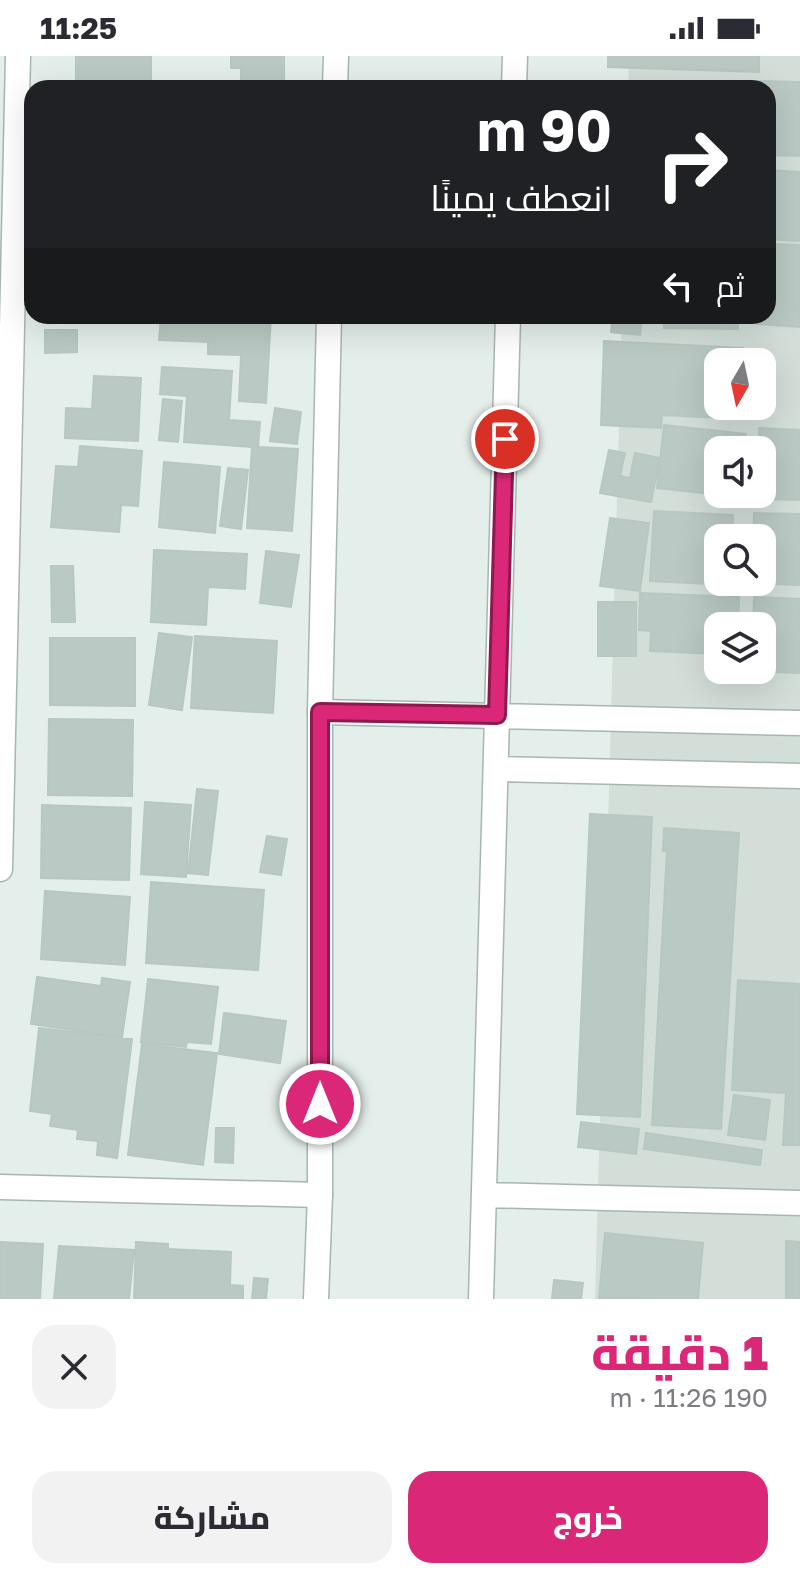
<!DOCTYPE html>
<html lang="ar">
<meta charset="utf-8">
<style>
:root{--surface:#fff;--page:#f2f2f3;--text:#2b2b33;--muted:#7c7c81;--accent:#db2777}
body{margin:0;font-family:"Golos Text",Cairo,sans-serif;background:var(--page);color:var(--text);direction:rtl;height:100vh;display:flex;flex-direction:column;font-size:30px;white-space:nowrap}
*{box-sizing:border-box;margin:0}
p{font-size:26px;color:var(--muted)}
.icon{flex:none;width:44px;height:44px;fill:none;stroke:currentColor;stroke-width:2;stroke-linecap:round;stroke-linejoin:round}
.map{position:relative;height:1243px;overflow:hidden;direction:ltr}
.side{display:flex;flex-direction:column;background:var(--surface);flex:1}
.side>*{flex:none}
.banner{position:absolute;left:24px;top:24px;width:752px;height:244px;border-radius:24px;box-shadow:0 8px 32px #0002;direction:rtl;background:#202124;color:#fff;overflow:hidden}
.needle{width:52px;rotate:189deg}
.controls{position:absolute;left:704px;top:292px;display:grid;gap:16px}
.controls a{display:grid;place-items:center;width:72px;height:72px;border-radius:16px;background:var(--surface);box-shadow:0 8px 32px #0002;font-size:40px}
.pin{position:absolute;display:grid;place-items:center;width:68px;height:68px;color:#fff;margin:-34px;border:4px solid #fff;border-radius:50%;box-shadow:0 2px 8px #0007}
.me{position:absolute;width:88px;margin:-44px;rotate:0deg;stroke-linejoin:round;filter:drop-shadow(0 0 6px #0008)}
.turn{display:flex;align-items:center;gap:28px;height:168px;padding:0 32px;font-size:36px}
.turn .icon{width:104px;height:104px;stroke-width:2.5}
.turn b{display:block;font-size:56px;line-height:68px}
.then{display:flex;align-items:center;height:76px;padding:0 32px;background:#0003;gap:16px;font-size:30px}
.round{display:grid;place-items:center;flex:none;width:84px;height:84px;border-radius:24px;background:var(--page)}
.headline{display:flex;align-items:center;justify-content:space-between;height:136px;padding:0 32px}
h1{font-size:48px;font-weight:800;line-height:60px;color:var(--accent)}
.button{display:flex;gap:16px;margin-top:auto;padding:16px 32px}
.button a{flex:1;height:92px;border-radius:24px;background:var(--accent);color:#fff;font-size:32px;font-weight:800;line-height:92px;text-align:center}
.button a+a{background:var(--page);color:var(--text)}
.status{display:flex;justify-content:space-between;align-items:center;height:56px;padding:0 40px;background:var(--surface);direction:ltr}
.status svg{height:22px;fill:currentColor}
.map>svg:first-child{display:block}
.built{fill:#d3ded9;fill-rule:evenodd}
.building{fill:#bac9c3;stroke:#b7c7c2;stroke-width:2}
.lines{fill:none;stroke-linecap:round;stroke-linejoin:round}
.minor-casing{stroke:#a7b6b2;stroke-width:27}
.tertiary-casing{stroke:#a7b6b2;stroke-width:27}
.minor{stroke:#fff;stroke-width:24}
.tertiary{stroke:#fff;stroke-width:24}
.route-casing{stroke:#8e194d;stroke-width:20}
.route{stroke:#db2777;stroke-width:14}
</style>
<div class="status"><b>11:25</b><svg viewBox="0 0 49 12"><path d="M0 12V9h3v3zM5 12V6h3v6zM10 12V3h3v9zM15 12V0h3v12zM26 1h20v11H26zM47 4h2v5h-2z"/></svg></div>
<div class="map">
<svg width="800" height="1243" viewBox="0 0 800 1243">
<rect width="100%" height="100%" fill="#e4eeea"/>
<!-- built -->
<path class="built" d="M 629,0 L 800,0 L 800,1243 L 595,1243 L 622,260 L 768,260 L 768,32 L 628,32 ZM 718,306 L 762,306 L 762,350 L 718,350 ZM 718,394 L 762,394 L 762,438 L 718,438 ZM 718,482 L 762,482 L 762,526 L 718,526 ZM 718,570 L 762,570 L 762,614 L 718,614 Z"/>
<!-- building -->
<path class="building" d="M 76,0 L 151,0 L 151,32 L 76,32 Z
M 231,0 L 284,0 L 284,32 L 241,32 L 241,12 L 231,12 Z
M 608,0 L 759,0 L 759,16 L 608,11 Z
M 758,25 L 800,26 L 800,100 L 768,99 L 768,32 L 758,32 Z
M 660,27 L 753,32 L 660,32 Z
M 768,114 L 800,116 L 800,185 L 768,183 Z
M 768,188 L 800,189 L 800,271 L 758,268 L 759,260 L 768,260 Z
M 161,260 L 271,260 L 266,347 L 239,345 L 241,299 L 208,298 L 208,286 L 159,284 Z
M 613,260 L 642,260 L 640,279 L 611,276 Z
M 664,260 L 738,260 L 738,273 L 664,272 Z
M 45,274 L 77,274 L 77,296 L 45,297 Z
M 604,285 L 743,292 L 742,306 L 718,306 L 718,350 L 740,350 L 740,363 L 662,359 L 661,372 L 601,369 Z
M 162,311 L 232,315 L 229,364 L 260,366 L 258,391 L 298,393 L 292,475 L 247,472 L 252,391 L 184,386 L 187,340 L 160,338 Z
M 94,320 L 141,322 L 138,385 L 65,382 L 66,352 L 92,353 Z
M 163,343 L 182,345 L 178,386 L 159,384 Z
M 275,352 L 301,356 L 297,388 L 270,385 Z
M 664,369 L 746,378 L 744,394 L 718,394 L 718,438 L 740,438 L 739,441 L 657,432 Z
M 759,372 L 800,374 L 800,444 L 757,443 L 757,438 L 762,438 Z
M 80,390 L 142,395 L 138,450 L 121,449 L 119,476 L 51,471 L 56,410 L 78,411 Z
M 609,394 L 625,397 L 620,420 L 630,422 L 635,397 L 660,402 L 651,446 L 600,437 Z
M 164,406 L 220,411 L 215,477 L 159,471 Z
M 228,412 L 248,414 L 241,473 L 220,470 Z
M 654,455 L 733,459 L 732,482 L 718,482 L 718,526 L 730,526 L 730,529 L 650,525 Z
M 754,457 L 800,458 L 800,529 L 751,527 L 762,526 L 762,482 L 753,482 Z
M 610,462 L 649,467 L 640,535 L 600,530 Z
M 154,494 L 247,498 L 245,533 L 208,531 L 206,569 L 151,566 Z
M 266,495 L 299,499 L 291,551 L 260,547 Z
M 51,510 L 73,510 L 75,566 L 52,566 Z
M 640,537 L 739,541 L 738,570 L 718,570 L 718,598 L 650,595 L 651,575 L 639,574 Z
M 754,541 L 800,543 L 800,617 L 751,615 L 762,614 L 762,570 L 753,570 Z
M 598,546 L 636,546 L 636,600 L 598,600 Z
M 159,577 L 192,581 L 182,654 L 149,649 Z
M 195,580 L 277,585 L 273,657 L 191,652 Z
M 50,582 L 135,582 L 135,650 L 50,649 Z
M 49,663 L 133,664 L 132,740 L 48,739 Z
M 197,733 L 218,735 L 208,819 L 188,817 Z
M 145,746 L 191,749 L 186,821 L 141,818 Z
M 42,749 L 131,752 L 129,824 L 41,822 Z
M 590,758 L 652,761 L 640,1061 L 577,1058 Z
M 664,772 L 739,777 L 721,1073 L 652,1069 L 667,795 L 663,795 Z
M 267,780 L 287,783 L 281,819 L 260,816 Z
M 151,826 L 264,834 L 258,914 L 146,907 Z
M 45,835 L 130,841 L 125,909 L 41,903 Z
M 37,921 L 101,930 L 102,922 L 130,926 L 122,981 L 31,968 Z
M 148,923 L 218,931 L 211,988 L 187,986 L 186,991 L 141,986 Z
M 738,924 L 800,928 L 800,1089 L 783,1089 L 786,1037 L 732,1034 Z
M 224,957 L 286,965 L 280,1007 L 219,998 Z
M 39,972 L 132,983 L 117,1102 L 97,1099 L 98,1085 L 77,1083 L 78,1074 L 50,1070 L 52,1058 L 30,1055 Z
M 142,988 L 217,997 L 203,1109 L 128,1099 Z
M 734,1039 L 770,1044 L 765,1084 L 728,1079 Z
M 581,1066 L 639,1073 L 636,1098 L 578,1091 Z
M 216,1072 L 234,1072 L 233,1107 L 215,1106 Z
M 646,1077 L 762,1094 L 760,1109 L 644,1093 Z
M 605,1177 L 703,1187 L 698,1243 L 599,1242 Z
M 786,1185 L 800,1186 L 800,1243 L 786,1243 Z
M 0,1186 L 43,1188 L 40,1243 L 0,1243 Z
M 136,1186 L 168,1188 L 168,1193 L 231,1196 L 230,1229 L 243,1230 L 243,1243 L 134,1243 Z
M 59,1190 L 134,1194 L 129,1243 L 54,1243 Z
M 254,1222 L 268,1223 L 266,1243 L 252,1243 Z
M 554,1224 L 583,1227 L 581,1243 L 552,1243 Z"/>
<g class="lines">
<!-- minor casing -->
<g class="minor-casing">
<path id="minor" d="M 514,32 L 515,0
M 320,656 L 800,667
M 496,713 L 800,720
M 0,813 L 18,0
M 0,1131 L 320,1139
M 484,1139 L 800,1147
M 481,1243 L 508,260"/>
</g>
<!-- tertiary casing -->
<g class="tertiary-casing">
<path id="tertiary" d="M 335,32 L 336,0
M 316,1243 L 320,1139 L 320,656 L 329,260"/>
</g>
<!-- minor -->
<use href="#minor" class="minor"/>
<!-- tertiary -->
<use href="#tertiary" class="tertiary"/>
</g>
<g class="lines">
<!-- route casing -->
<g class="route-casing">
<path id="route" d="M 320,1048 L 320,656 L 497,659 L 505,383"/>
</g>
<!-- route -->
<use href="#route" class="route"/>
</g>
</svg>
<div class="controls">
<a><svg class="needle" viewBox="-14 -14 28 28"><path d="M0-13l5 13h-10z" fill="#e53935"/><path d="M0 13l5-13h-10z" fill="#7c7c81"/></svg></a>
<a><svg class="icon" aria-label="sound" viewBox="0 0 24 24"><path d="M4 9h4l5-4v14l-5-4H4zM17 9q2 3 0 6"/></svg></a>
<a><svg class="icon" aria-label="search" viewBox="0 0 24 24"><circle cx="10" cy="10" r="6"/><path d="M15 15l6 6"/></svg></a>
<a><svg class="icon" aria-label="layers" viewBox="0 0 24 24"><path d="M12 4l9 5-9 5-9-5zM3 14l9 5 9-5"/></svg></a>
</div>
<div class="pin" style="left:505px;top:383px;background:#d93025"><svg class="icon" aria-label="arrive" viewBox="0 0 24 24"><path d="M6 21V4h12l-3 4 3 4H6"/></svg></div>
<svg class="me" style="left:320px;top:1048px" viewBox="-20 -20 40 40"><circle r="17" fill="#db2777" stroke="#fff" stroke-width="3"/><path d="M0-11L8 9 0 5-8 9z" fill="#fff"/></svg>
<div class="banner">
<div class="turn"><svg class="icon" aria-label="right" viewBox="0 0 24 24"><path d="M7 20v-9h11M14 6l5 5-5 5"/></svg><div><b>90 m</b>انعطف يمينًا</div></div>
<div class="then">ثم<svg class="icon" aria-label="left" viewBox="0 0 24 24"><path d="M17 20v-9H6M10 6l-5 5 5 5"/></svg></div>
</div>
</div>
<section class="side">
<div class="headline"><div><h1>1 دقيقة</h1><p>190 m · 11:26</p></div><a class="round"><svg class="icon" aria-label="close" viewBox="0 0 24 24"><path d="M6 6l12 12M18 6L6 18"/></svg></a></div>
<div class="button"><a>خروج</a><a>مشاركة</a></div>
</section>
